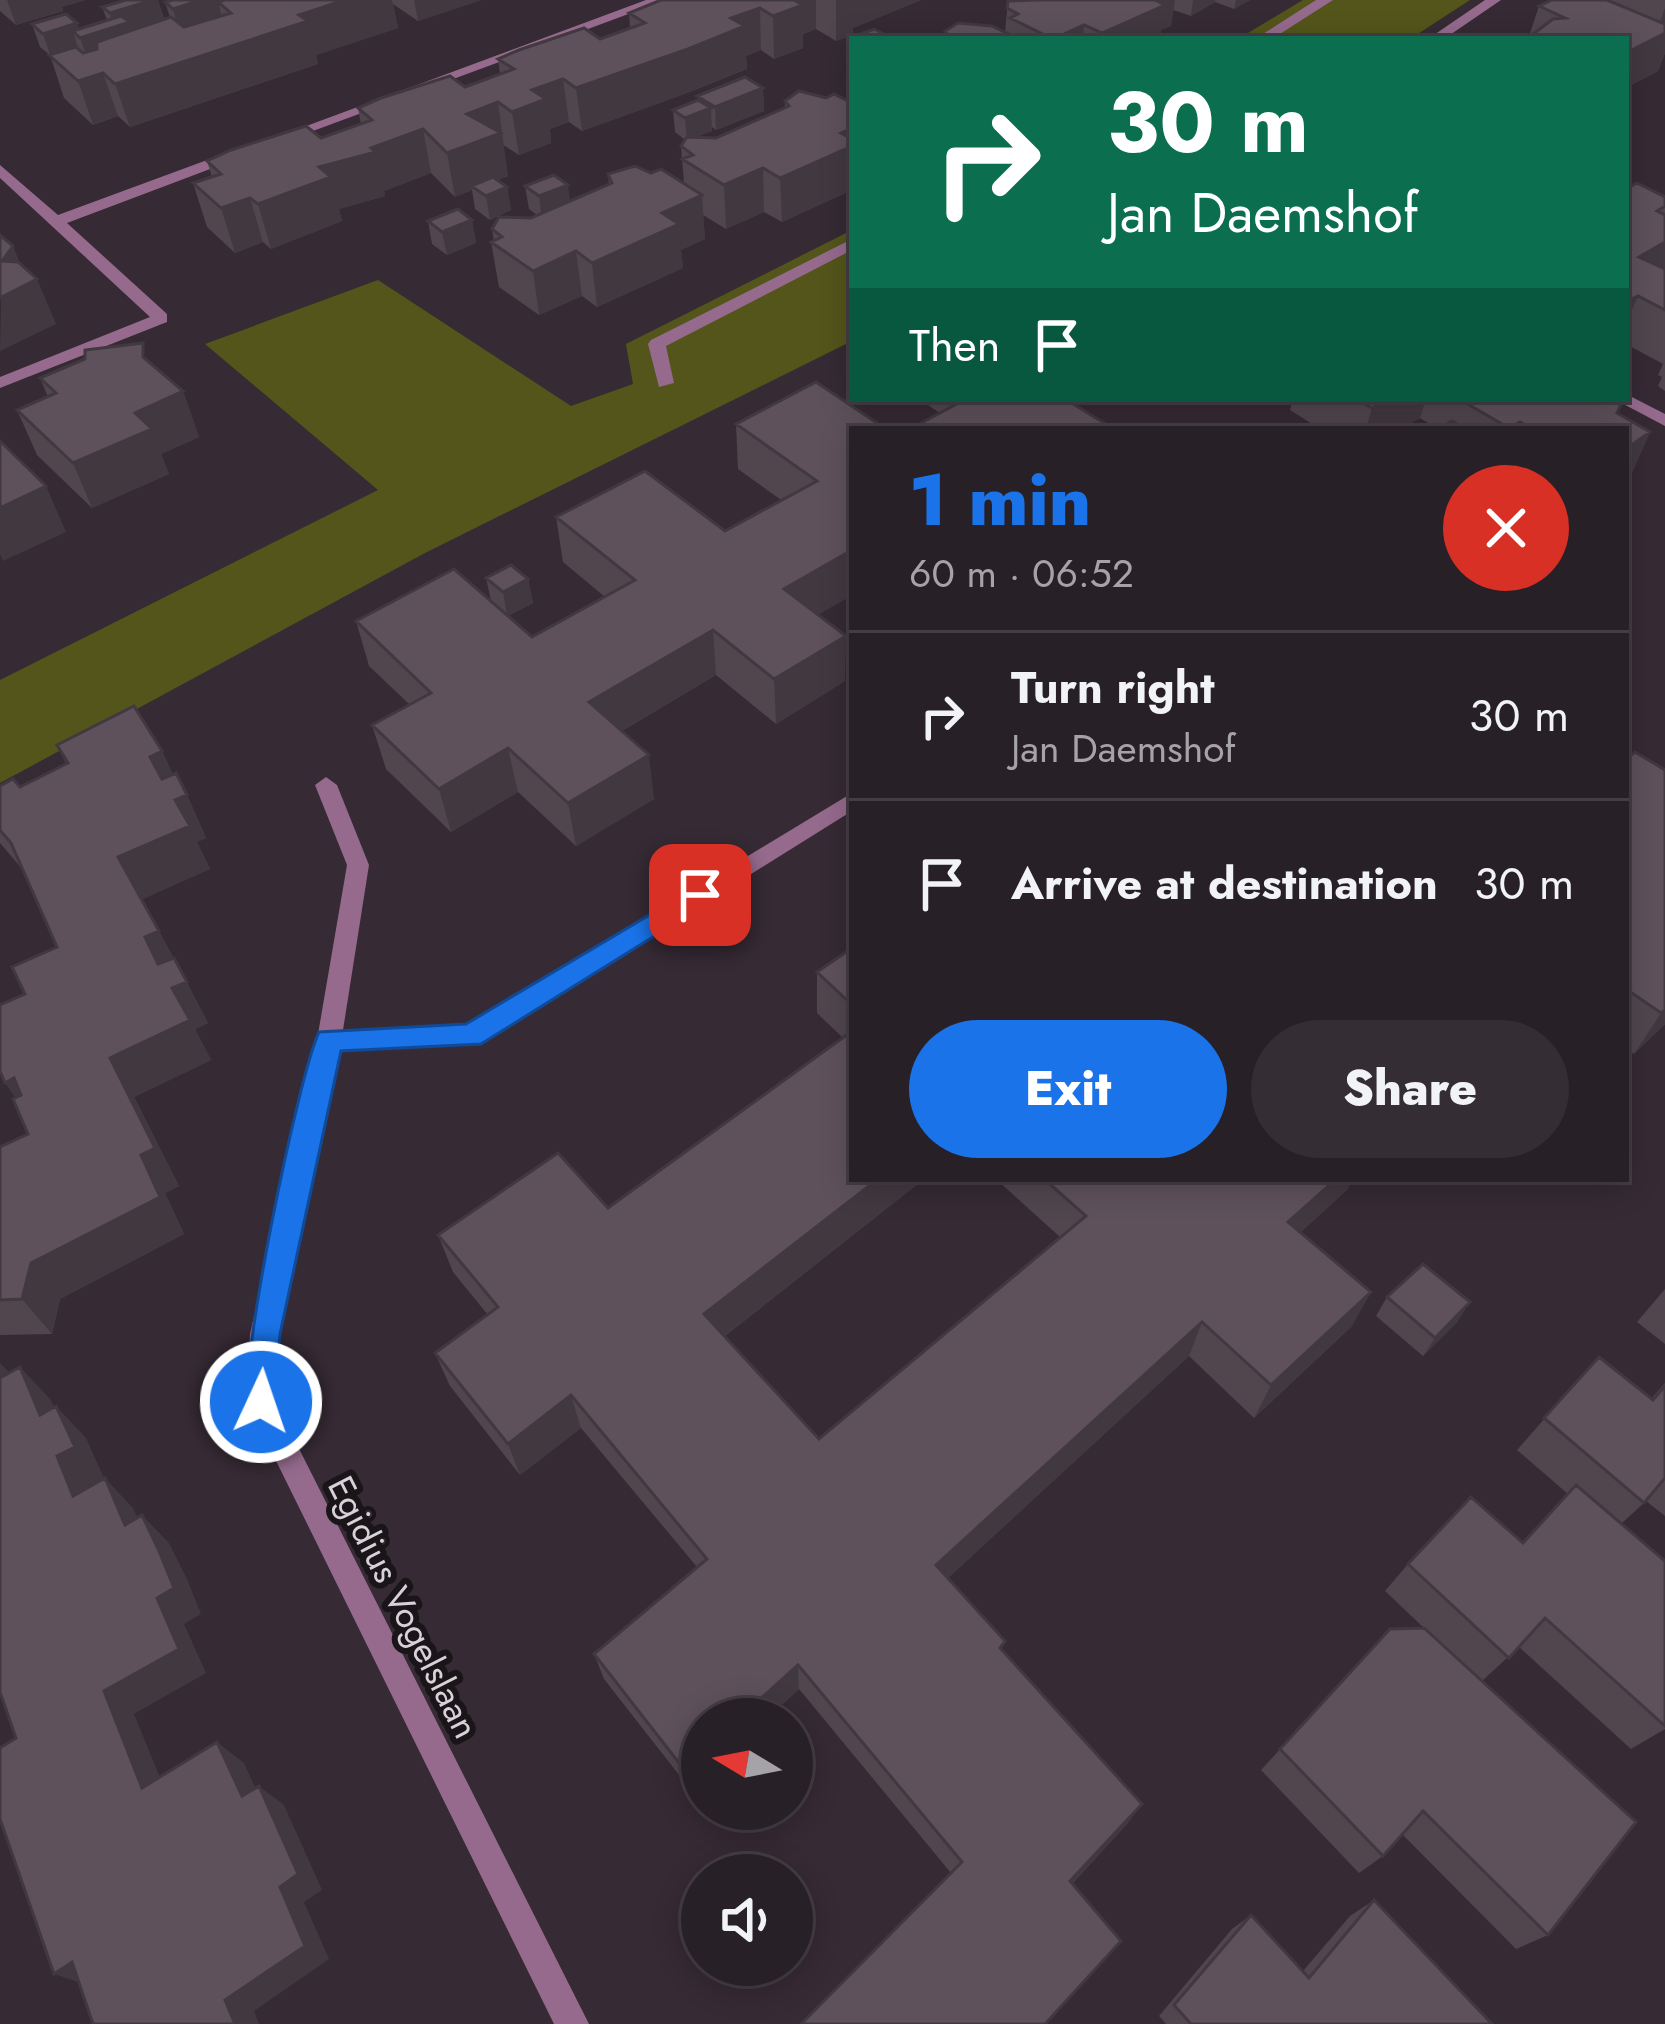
<!DOCTYPE html>
<meta charset="utf-8">
<style>
:root{--surface:#282027;--page:#342d33;--text:#f1f3f6;--muted:#a5a3a7;--line:#443e44;--accent:#1a73e8}
body{margin:0;font-family:Jost,sans-serif;background:var(--page);color:var(--text);height:100vh;display:flex;flex-direction:column;font-size:45px;white-space:nowrap}
*{box-sizing:border-box;margin:0}
p{font-size:39px;color:var(--muted)}
.icon{flex:none;width:66px;height:66px;fill:none;stroke:currentColor;stroke-width:2;stroke-linecap:round;stroke-linejoin:round}
.map{position:relative;flex:1;overflow:hidden}
.side{position:absolute;left:849px;top:426px;width:780px;height:756px;display:flex;flex-direction:column;background:var(--surface);border-radius:0px;box-shadow:0 6px 30px #0003,0 0 0 3px var(--line)}
.side>*{flex:none}
.banner{position:absolute;left:849px;top:36px;width:780px;height:366px;border-radius:0px;box-shadow:0 6px 30px #0003,0 0 0 3px var(--line);background:#0b6e4f;color:#fff;overflow:hidden}
.needle{width:78px;rotate:280deg}
.controls{position:absolute;left:681px;top:1698px;display:grid;gap:24px}
.controls a{display:grid;place-items:center;width:132px;height:132px;border-radius:50%;background:var(--surface);box-shadow:0 6px 30px #0003,0 0 0 3px var(--line);font-size:60px}
.pin{position:absolute;display:grid;place-items:center;width:102px;height:102px;color:#fff;margin:-51px;border-radius:24px;box-shadow:0 6px 18px #0006}
.me{position:absolute;width:132px;margin:-66px;rotate:3deg;stroke-linejoin:round;filter:drop-shadow(0 0 9px #0008)}
.turn{display:flex;align-items:center;gap:42px;height:252px;padding:0 60px;font-size:54px}
.turn .icon{width:156px;height:156px;stroke-width:2.5}
.turn b{display:block;font-size:84px;line-height:102px}
.then{display:flex;align-items:center;height:114px;padding:0 60px;background:#0003;gap:24px;font-size:45px}
.round{display:grid;place-items:center;flex:none;width:126px;height:126px;border-radius:63px;background:var(--page)}
.summary{display:flex;align-items:center;justify-content:space-between;height:204px;padding:0 60px}
h1{font-size:72px;font-weight:800;line-height:90px;color:var(--accent)}
.primary-button{display:flex;gap:24px;margin-top:auto;padding:24px 60px}
.primary-button a{flex:1;height:138px;border-radius:72px;background:var(--accent);color:#fff;font-size:48px;font-weight:800;line-height:138px;text-align:center}
.primary-button a+a{background:var(--page);color:var(--text)}
ul{padding:0;list-style:none}
li{display:flex;align-items:center;gap:36px;height:168px;padding:0 60px;border-top:3px solid var(--line)}
li div{flex:1}
li b{display:block;font-size:45px}
li em{font-style:normal}
.map>svg:first-child{display:block}
.green{fill:#53551b}
.lines{fill:none;stroke-linecap:round;stroke-linejoin:round}
.minor{fill:#956a8d;fill-rule:evenodd}
.wall{fill:#51464e}
.shaded-wall{fill:#423940}
.building{fill:#5e515b;stroke:#423940;stroke-width:3}
.route{fill:#1a73e8;stroke:#114b97;stroke-width:3}
.labels{text-anchor:middle;stroke-width:12;stroke-linejoin:round;paint-order:stroke}
.street-label{font-size:36px;fill:#d8d1d7;stroke:#1a1519}
</style>
<div class="map">
<svg width="1665" height="2024" viewBox="0 0 1665 2024">
<rect width="100%" height="100%" fill="#362a34"/>
<!-- green -->
<path class="green" d="M 1303,0 L 1470,0 L 1410,39 L 1238,39 Z
M 852,230 L 852,341 L 425,553 L 0,783 L 0,680 L 378,490 L 205,344 L 378,280 L 571,406 L 633,384 L 626,344 Z"/>
<g class="lines">
<!-- minor -->
<path class="minor" d="M 646,0 L 666,0 L 286,141 L 274,138 Z
M 1316,0 L 1333,0 L 1272,39 L 1255,39 Z
M 1485,0 L 1501,0 L 1444,39 L 1428,39 Z
M 237,149 L 245,154 L 242,157 L 67,223 L 167,314 L 167,322 L 0,388 L 0,377 L 150,317 L 0,178 L 0,165 L 58,215 Z
M 852,239 L 852,250 L 666,346 L 674,383 L 659,387 L 648,344 L 651,340 Z
M 1626,394 L 1665,414 L 1665,426 L 1614,399 L 1626,399 Z
M 326,777 L 337,785 L 369,865 L 343,1030 L 467,1026 L 852,793 L 852,811 L 480,1043 L 339,1050 L 278,1334 L 275,1401 L 589,2024 L 554,2024 L 247,1402 L 250,1334 L 317,1040 L 347,865 L 315,785 Z"/>
</g>
<!-- wall -->
<path class="wall" d="M 0,0 L 85,0 L 62,7 L 63,11 L 16,25 L 0,11 Z
M 126,0 L 158,0 L 164,19 L 170,17 L 165,2 L 173,0 L 481,0 L 418,21 L 393,4 L 398,28 L 316,55 L 318,64 L 130,127 L 118,116 L 93,125 L 64,98 L 50,55 L 40,47 L 32,24 L 79,29 L 107,20 L 102,7 Z
M 661,0 L 921,0 L 853,28 L 853,35 L 836,41 L 816,29 L 803,34 L 803,48 L 774,59 L 761,50 L 746,56 L 747,69 L 690,92 L 582,131 L 569,122 L 550,129 L 551,143 L 519,155 L 505,146 L 503,146 L 508,176 L 498,180 L 507,187 L 511,210 L 490,220 L 475,209 L 472,190 L 455,197 L 431,173 L 384,191 L 385,196 L 339,209 L 342,221 L 271,249 L 263,242 L 235,253 L 207,227 L 193,183 L 212,177 L 207,161 L 321,138 L 361,124 L 358,108 L 465,87 L 500,74 L 498,59 L 600,39 L 630,28 L 629,13 Z
M 1012,0 L 1250,0 L 1234,9 L 1215,2 L 1191,16 L 1173,10 L 1171,26 L 1161,30 L 1160,39 L 944,39 L 945,31 L 1005,32 L 1008,1 Z
M 1552,0 L 1665,0 L 1665,53 L 1658,71 L 1626,88 L 1626,39 L 1528,39 L 1539,6 Z
M 852,72 L 852,190 L 782,222 L 764,212 L 726,229 L 703,215 L 705,239 L 681,250 L 683,268 L 597,307 L 582,296 L 539,315 L 499,287 L 491,242 L 494,241 L 492,229 L 537,215 L 529,209 L 525,186 L 570,201 L 609,184 L 608,174 L 651,173 L 684,183 L 681,146 L 685,140 L 675,132 L 673,110 L 698,100 L 697,96 L 763,88 L 764,111 L 716,130 L 712,127 L 712,131 L 695,137 L 716,138 L 785,108 L 785,101 L 852,103 Z
M 1626,189 L 1665,197 L 1665,391 L 1658,386 L 1662,377 L 1658,375 L 1663,364 L 1626,344 Z
M 472,220 L 476,243 L 447,255 L 432,244 L 428,221 Z
M 150,362 L 183,391 L 199,437 L 161,454 L 169,474 L 92,508 L 37,455 L 17,410 L 48,397 L 40,378 Z
M 919,399 L 1065,399 L 940,413 Z
M 1293,399 L 1547,399 L 1552,402 L 1617,413 L 1650,432 L 1630,477 L 1626,480 L 1626,429 L 1438,429 L 1420,418 L 1401,429 L 1320,429 L 1290,410 Z
M 736,424 L 852,429 L 852,595 L 817,615 L 845,681 L 776,724 L 716,675 L 622,731 L 654,799 L 576,846 L 518,792 L 451,832 L 386,769 L 372,725 L 409,704 L 369,666 L 356,621 L 491,601 L 486,578 L 528,579 L 533,603 L 508,616 L 532,637 L 605,597 L 563,562 L 556,517 L 725,531 L 781,500 L 738,469 Z
M 57,745 L 162,751 L 173,775 L 187,795 L 206,838 L 197,842 L 210,869 L 142,899 L 208,1023 L 195,1029 L 211,1060 L 134,1097 L 179,1186 L 165,1193 L 184,1234 L 60,1299 L 52,1334 L 0,1335 L 0,1147 L 28,1134 L 16,1098 L 25,994 L 57,947 L 23,870 L 0,843 L 0,786 L 20,787 L 66,764 Z
M 1626,760 L 1665,770 L 1665,1024 L 1634,1054 L 1626,1048 Z
M 852,948 L 852,1179 L 924,1179 L 725,1336 L 819,1439 L 1060,1237 L 996,1179 L 1353,1179 L 1347,1190 L 1300,1232 L 1371,1292 L 1351,1327 L 1254,1418 L 1189,1356 L 948,1578 L 1128,1823 L 1072,1884 L 951,1873 L 799,1689 L 690,1789 L 604,1679 L 594,1654 L 697,1567 L 581,1428 L 520,1475 L 450,1386 L 435,1353 L 488,1315 L 453,1272 L 438,1235 L 608,1208 L 843,1038 L 817,1013 L 817,972 Z
M 1665,1289 L 1665,1344 L 1637,1322 Z
M 1387,1297 L 1458,1321 L 1423,1356 L 1376,1316 Z
M 1599,1357 L 1651,1399 L 1665,1383 L 1665,1516 L 1646,1501 L 1621,1524 L 1665,1561 L 1665,1729 L 1631,1749 L 1519,1647 L 1482,1681 L 1548,1935 L 1516,1949 L 1402,1834 L 1383,1856 L 1359,1873 L 1261,1770 L 1390,1629 L 1424,1628 L 1385,1591 L 1408,1564 L 1522,1542 L 1568,1494 L 1517,1450 Z
M 1374,1900 L 1492,2024 L 1166,2024 L 1159,2016 L 1232,1929 L 1251,1915 L 1303,1971 L 1350,1916 Z"/>
<!-- shaded-wall -->
<path class="shaded-wall" d="M 7,0 L 85,0 L 62,7 L 63,11 L 16,25 Z
M 153,0 L 158,0 L 164,21 L 88,60 L 80,38 L 73,31 L 78,48 L 51,57 L 43,34 L 77,23 L 82,37 L 114,27 L 110,13 Z
M 200,0 L 231,0 L 219,4 L 222,18 L 179,31 L 173,9 Z
M 345,0 L 392,0 L 398,28 L 316,55 L 318,64 L 130,127 L 115,84 L 299,15 Z
M 414,0 L 481,0 L 418,21 Z
M 789,0 L 816,0 L 816,29 L 803,34 L 803,48 L 774,59 L 773,16 Z
M 836,0 L 921,0 L 853,28 L 853,35 L 836,41 Z
M 1148,0 L 1175,0 L 1171,26 L 1161,30 L 1160,39 L 1101,39 L 1102,33 Z
M 1193,0 L 1215,0 L 1215,2 L 1191,16 Z
M 1236,0 L 1250,0 L 1234,9 Z
M 760,8 L 761,50 L 746,56 L 747,69 L 690,92 L 582,131 L 576,88 L 731,18 Z
M 1665,8 L 1665,53 L 1658,71 L 1626,88 L 1626,53 L 1654,39 Z
M 1084,25 L 1083,39 L 1053,39 Z
M 103,73 L 118,116 L 93,125 L 78,81 Z
M 563,79 L 569,122 L 550,129 L 551,143 L 519,155 L 512,112 L 532,90 Z
M 763,88 L 764,111 L 716,130 L 715,107 Z
M 498,102 L 508,176 L 476,189 L 471,186 L 472,190 L 455,197 L 447,153 L 467,114 Z
M 711,108 L 712,131 L 687,141 L 685,118 Z
M 852,128 L 852,190 L 782,222 L 780,178 L 841,133 Z
M 423,129 L 431,173 L 384,191 L 385,196 L 339,209 L 342,221 L 271,249 L 258,204 L 319,167 Z
M 763,168 L 764,212 L 726,229 L 724,185 Z
M 568,185 L 571,208 L 542,220 L 539,196 Z
M 507,187 L 511,210 L 490,220 L 486,196 Z
M 702,195 L 705,239 L 681,250 L 683,268 L 597,307 L 592,263 L 662,213 Z
M 250,198 L 263,242 L 235,253 L 221,208 Z
M 472,220 L 476,243 L 447,255 L 442,232 Z
M 1665,242 L 1665,276 L 1639,257 Z
M 13,246 L 28,283 L 37,279 L 56,324 L 0,351 L 2,261 Z
M 576,251 L 582,296 L 539,315 L 533,271 Z
M 1638,296 L 1626,323 L 1626,302 Z
M 183,391 L 199,437 L 161,454 L 169,474 L 92,508 L 73,463 L 135,413 Z
M 1388,399 L 1426,399 L 1420,418 L 1401,429 L 1366,429 L 1372,408 Z
M 1650,432 L 1630,477 L 1626,480 L 1626,449 Z
M 46,486 L 66,532 L 3,561 L 0,554 L 0,508 Z
M 852,550 L 852,595 L 785,634 L 784,589 Z
M 528,579 L 533,603 L 507,616 L 503,592 Z
M 713,630 L 716,675 L 596,746 L 589,702 Z
M 846,636 L 845,681 L 776,724 L 774,679 Z
M 508,748 L 518,792 L 451,832 L 439,789 Z
M 162,751 L 182,795 L 170,801 L 150,757 Z
M 649,755 L 654,799 L 576,846 L 568,803 Z
M 187,795 L 206,838 L 197,842 L 210,869 L 141,900 L 118,857 L 175,800 Z
M 159,931 L 181,972 L 167,979 L 145,937 Z
M 187,982 L 208,1023 L 195,1029 L 211,1060 L 134,1097 L 179,1186 L 165,1193 L 184,1234 L 60,1299 L 52,1334 L 22,1299 L 31,1263 L 141,1155 L 110,1058 L 172,988 Z
M 1665,1010 L 1665,1024 L 1634,1054 L 1661,1013 Z
M 14,1078 L 33,1122 L 5,1083 Z
M 878,1179 L 924,1179 L 709,1348 L 704,1314 Z
M 1336,1179 L 1353,1179 L 1347,1190 L 1272,1259 L 1288,1222 Z
M 1371,1292 L 1351,1327 L 1254,1418 L 1271,1385 Z
M 1470,1302 L 1458,1321 L 1423,1356 L 1435,1338 Z
M 1202,1322 L 1189,1356 L 932,1593 L 936,1565 Z
M 0,1363 L 12,1375 L 0,1386 Z
M 20,1367 L 51,1400 L 71,1447 L 40,1415 Z
M 571,1395 L 581,1428 L 520,1475 L 508,1444 Z
M 56,1406 L 86,1438 L 104,1478 L 87,1486 L 103,1525 L 73,1496 L 57,1456 Z
M 105,1478 L 133,1508 L 153,1553 L 125,1525 Z
M 142,1515 L 169,1543 L 187,1579 L 201,1614 L 184,1624 L 206,1673 L 134,1714 L 172,1807 L 142,1788 L 104,1691 L 157,1598 Z
M 798,1665 L 799,1689 L 767,1719 L 738,1719 Z
M 217,1742 L 244,1763 L 268,1816 L 242,1796 Z
M 702,1752 L 702,1778 L 690,1789 L 683,1768 Z
M 259,1786 L 284,1805 L 322,1890 L 304,1902 L 329,1959 L 254,2011 L 259,2024 L 235,2024 L 225,2000 L 280,1887 Z
M 1142,1804 L 1128,1823 L 1059,1897 L 1070,1881 Z
M 72,1962 L 90,1986 L 54,1974 Z"/>
<!-- building -->
<path class="building" d="M 126,0 L 153,0 L 110,13 L 102,7 Z
M 173,0 L 201,0 L 173,9 L 165,2 Z
M 225,0 L 345,0 L 299,15 L 308,21 L 115,84 L 103,73 L 78,81 L 49,55 L 76,47 L 83,53 L 97,49 L 97,42 L 171,17 L 184,27 L 231,13 L 218,2 Z
M 661,0 L 794,0 L 803,5 L 773,16 L 760,8 L 731,18 L 745,26 L 688,49 L 576,88 L 563,79 L 532,90 L 546,99 L 512,112 L 498,102 L 467,114 L 501,133 L 447,153 L 423,129 L 371,148 L 376,152 L 319,167 L 331,177 L 258,204 L 250,198 L 221,208 L 193,183 L 221,174 L 207,161 L 231,150 L 306,126 L 321,138 L 372,120 L 358,108 L 381,98 L 450,76 L 465,87 L 514,69 L 498,59 L 519,50 L 584,28 L 600,39 L 645,23 L 629,13 Z
M 1036,0 L 1155,0 L 1165,5 L 1102,33 L 1084,25 L 1053,39 L 1010,18 L 1018,14 L 1007,8 L 1008,1 Z
M 1552,0 L 1607,0 L 1665,24 L 1665,33 L 1626,53 L 1626,39 L 1545,39 L 1533,34 L 1553,19 L 1565,18 L 1539,6 Z
M 66,14 L 77,23 L 43,34 L 32,24 Z
M 121,16 L 130,22 L 80,38 L 73,31 Z
M 958,23 L 992,26 L 1019,39 L 945,39 L 950,37 L 945,31 Z
M 874,29 L 894,39 L 853,37 Z
M 745,77 L 763,88 L 715,107 L 697,96 Z
M 799,91 L 826,98 L 834,94 L 852,103 L 852,128 L 841,133 L 852,139 L 852,146 L 780,178 L 763,168 L 724,185 L 682,159 L 693,155 L 681,146 L 687,137 L 716,138 L 789,106 L 785,101 Z
M 698,100 L 711,108 L 685,118 L 673,110 Z
M 635,166 L 651,173 L 661,169 L 702,195 L 662,213 L 679,224 L 592,263 L 576,251 L 533,271 L 491,242 L 502,237 L 492,229 L 499,217 L 531,218 L 612,183 L 608,174 Z
M 554,175 L 568,185 L 539,196 L 525,186 Z
M 493,177 L 507,187 L 486,196 L 471,186 Z
M 1637,183 L 1665,197 L 1665,206 L 1657,211 L 1665,215 L 1665,242 L 1639,257 L 1665,269 L 1665,310 L 1638,296 L 1626,302 L 1626,189 Z
M 458,209 L 472,220 L 442,232 L 428,221 Z
M 0,235 L 13,246 L 2,261 L 18,262 L 37,279 L 0,298 Z
M 143,343 L 143,357 L 183,391 L 135,413 L 152,429 L 73,463 L 17,410 L 56,393 L 40,378 L 85,359 L 85,350 Z
M 816,382 L 886,429 L 852,429 L 852,550 L 784,589 L 846,636 L 774,679 L 713,630 L 589,702 L 649,755 L 568,803 L 508,748 L 439,789 L 372,725 L 431,693 L 356,621 L 454,569 L 532,637 L 635,580 L 556,517 L 645,471 L 725,531 L 817,481 L 736,424 Z
M 966,399 L 1065,399 L 1114,429 L 910,429 Z
M 1357,399 L 1388,399 L 1372,408 Z
M 1459,399 L 1547,399 L 1552,402 L 1557,399 L 1620,399 L 1623,400 L 1617,413 L 1650,432 L 1626,449 L 1626,429 L 1532,429 L 1520,422 L 1509,428 Z
M 1452,421 L 1466,429 L 1442,429 L 1442,427 Z
M 0,441 L 46,486 L 0,508 Z
M 511,565 L 528,579 L 503,592 L 486,578 Z
M 134,706 L 162,751 L 150,757 L 162,779 L 176,773 L 187,795 L 175,800 L 190,826 L 118,857 L 159,931 L 145,937 L 158,964 L 174,958 L 187,982 L 172,988 L 190,1020 L 110,1058 L 155,1148 L 141,1155 L 160,1197 L 31,1263 L 22,1299 L 0,1300 L 0,1147 L 28,1134 L 13,1099 L 21,1095 L 14,1078 L 5,1083 L 0,1071 L 0,1005 L 25,994 L 12,967 L 57,947 L 11,843 L 0,830 L 0,786 L 13,779 L 20,787 L 68,763 L 57,745 Z
M 1635,752 L 1665,770 L 1665,1010 L 1661,1013 L 1626,989 L 1626,760 Z
M 852,948 L 852,1005 L 817,972 Z
M 852,1031 L 852,1179 L 878,1179 L 704,1314 L 819,1439 L 1086,1216 L 1044,1179 L 1336,1179 L 1288,1222 L 1371,1292 L 1271,1385 L 1202,1322 L 936,1565 L 1005,1641 L 1000,1648 L 1142,1804 L 1070,1881 L 1121,1941 L 1045,2024 L 801,2024 L 962,1862 L 798,1665 L 738,1719 L 702,1719 L 702,1752 L 683,1768 L 594,1654 L 707,1559 L 571,1395 L 508,1444 L 435,1353 L 498,1307 L 438,1235 L 558,1153 L 608,1208 Z
M 1423,1264 L 1470,1302 L 1435,1338 L 1387,1297 Z
M 1599,1357 L 1653,1400 L 1665,1386 L 1665,1478 L 1644,1503 L 1544,1418 Z
M 20,1367 L 40,1415 L 56,1406 L 75,1447 L 57,1456 L 73,1496 L 105,1478 L 125,1525 L 142,1515 L 159,1551 L 174,1588 L 157,1598 L 179,1649 L 104,1691 L 142,1788 L 217,1742 L 242,1796 L 259,1786 L 298,1874 L 280,1887 L 305,1946 L 225,2000 L 235,2024 L 93,2024 L 72,1962 L 54,1974 L 0,1819 L 0,1748 L 16,1738 L 0,1692 L 0,1378 Z
M 1576,1485 L 1665,1561 L 1665,1726 L 1545,1618 L 1509,1658 L 1408,1564 L 1471,1497 L 1523,1543 Z
M 1424,1628 L 1636,1822 L 1548,1935 L 1423,1811 L 1383,1856 L 1280,1749 L 1390,1629 Z
M 1374,1900 L 1492,2024 L 1191,2024 L 1174,2005 L 1251,1915 L 1309,1978 Z"/>
<!-- route -->
<path class="route" d="M 700,885 L 709,888 L 709,902 L 481,1044 L 341,1051 L 280,1334 L 272,1413 L 261,1417 L 249,1413 C 235,1379 299,1073 319,1032 L 466,1024 Z"/>
<g class="labels">
<!-- street labels -->
<g class="street-label">
<text transform="translate(404 1607) rotate(63)" y="13">Egidius Vogelslaan</text>
</g>
</g>
</svg>
<div class="controls">
<a><svg class="needle" viewBox="-14 -14 28 28"><path d="M0-13l5 13h-10z" fill="#e53935"/><path d="M0 13l5-13h-10z" fill="#a5a3a7"/></svg></a>
<a><svg class="icon" aria-label="sound" viewBox="0 0 24 24"><path d="M4 9h4l5-4v14l-5-4H4zM17 9q2 3 0 6"/></svg></a>
</div>
<div class="pin" style="left:700px;top:895px;background:#d93025"><svg class="icon" aria-label="arrive" viewBox="0 0 24 24"><path d="M6 21V4h12l-3 4 3 4H6"/></svg></div>
<svg class="me" style="left:261px;top:1402px" viewBox="-20 -20 40 40"><circle r="17" fill="#1a73e8" stroke="#fff" stroke-width="3"/><path d="M0-11L8 9 0 5-8 9z" fill="#fff"/></svg>
<div class="banner">
<div class="turn"><svg class="icon" aria-label="right" viewBox="0 0 24 24"><path d="M7 20v-9h11M14 6l5 5-5 5"/></svg><div><b>30 m</b>Jan Daemshof</div></div>
<div class="then">Then<svg class="icon" aria-label="arrive" viewBox="0 0 24 24"><path d="M6 21V4h12l-3 4 3 4H6"/></svg></div>
</div>
<section class="side">
<div class="summary"><div><h1>1 min</h1><p>60 m · 06:52</p></div><a class="round" style="background:#d93025;color:#fff"><svg class="icon" aria-label="close" viewBox="0 0 24 24"><path d="M6 6l12 12M18 6L6 18"/></svg></a></div>
<ul>
<li><svg class="icon" aria-label="right" viewBox="0 0 24 24"><path d="M7 20v-9h11M14 6l5 5-5 5"/></svg><div><b>Turn right</b><p>Jan Daemshof</p></div><em>30 m</em></li>
<li><svg class="icon" aria-label="arrive" viewBox="0 0 24 24"><path d="M6 21V4h12l-3 4 3 4H6"/></svg><div><b>Arrive at destination</b></div><em>30 m</em></li>
</ul>
<div class="primary-button"><a>Exit</a><a>Share</a></div>
</section>
</div>
